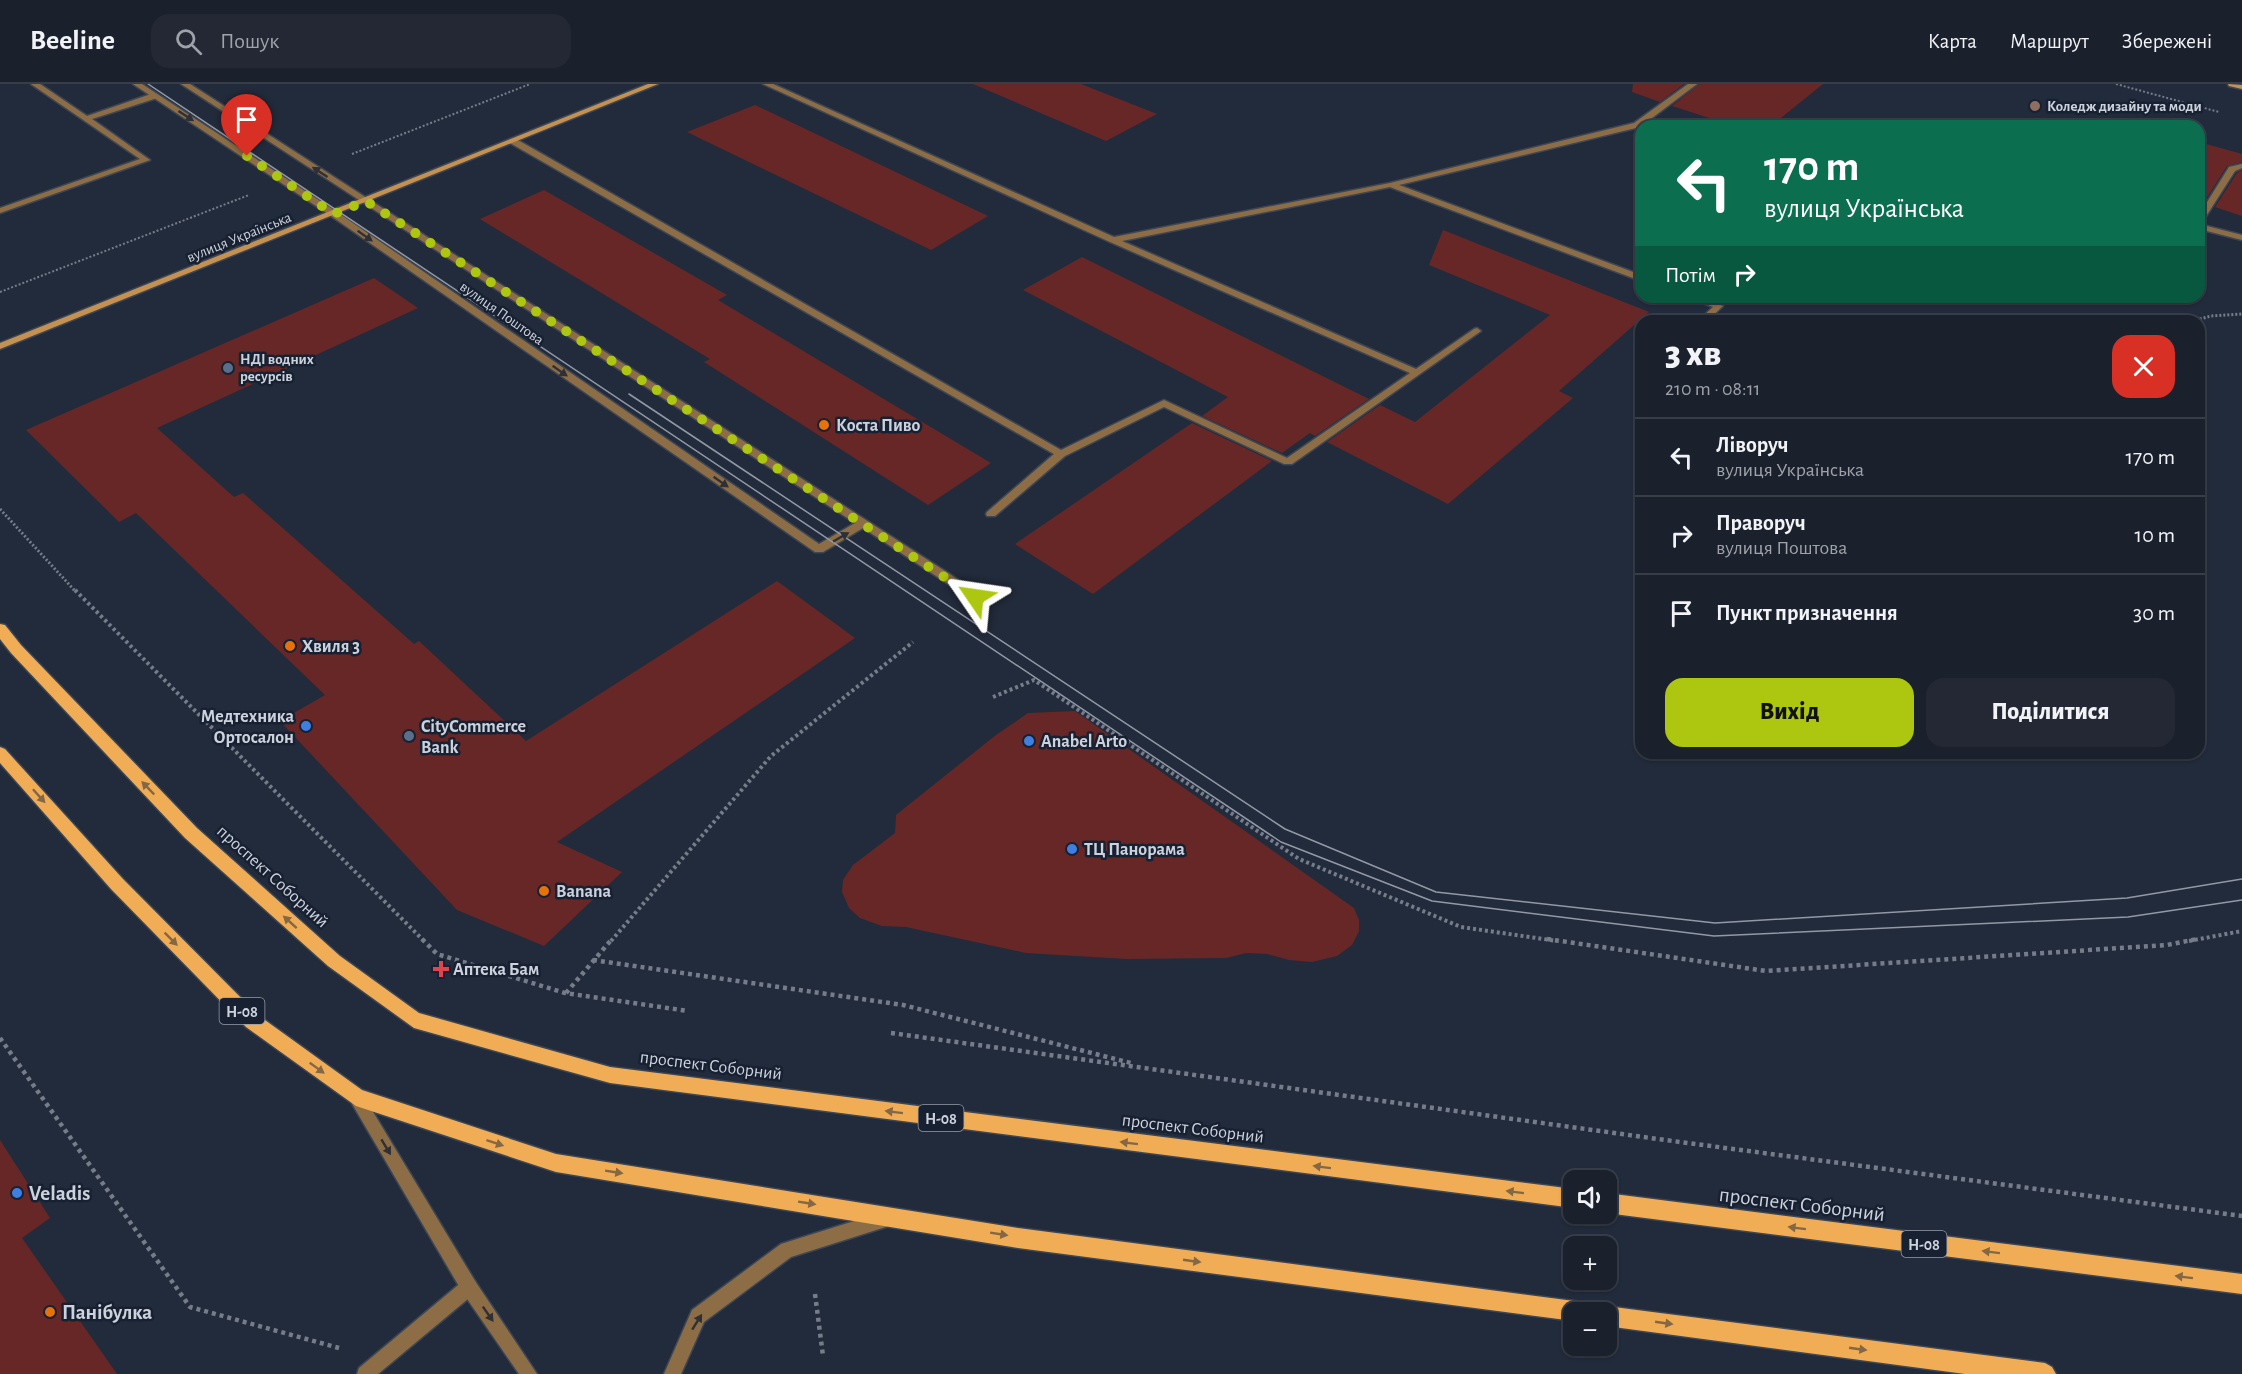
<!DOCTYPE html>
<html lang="uk">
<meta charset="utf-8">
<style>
:root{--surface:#1a202c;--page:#232834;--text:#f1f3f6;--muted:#9fa3a9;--line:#383e48;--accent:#adc60f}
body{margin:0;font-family:"Alegreya Sans",sans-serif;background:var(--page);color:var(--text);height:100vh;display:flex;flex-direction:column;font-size:22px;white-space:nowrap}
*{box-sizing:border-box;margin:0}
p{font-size:20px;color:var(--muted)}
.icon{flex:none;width:33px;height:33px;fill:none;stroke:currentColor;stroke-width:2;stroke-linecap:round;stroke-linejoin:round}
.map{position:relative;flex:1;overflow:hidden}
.panel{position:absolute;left:1635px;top:231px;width:570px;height:444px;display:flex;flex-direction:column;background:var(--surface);border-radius:18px;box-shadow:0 2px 4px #0004,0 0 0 2px var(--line)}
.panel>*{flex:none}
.guide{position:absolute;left:1635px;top:36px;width:570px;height:183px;border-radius:18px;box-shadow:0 2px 4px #0004,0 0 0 2px var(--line);background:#0b6e4f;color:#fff;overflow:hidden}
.controls{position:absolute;left:1563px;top:1086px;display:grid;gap:12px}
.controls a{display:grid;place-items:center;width:54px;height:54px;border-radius:12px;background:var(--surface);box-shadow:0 2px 4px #0004,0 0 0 2px var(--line);font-size:30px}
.pin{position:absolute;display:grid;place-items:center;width:51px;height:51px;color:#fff;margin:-62px -26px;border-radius:50% 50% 50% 0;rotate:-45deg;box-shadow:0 0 6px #0007}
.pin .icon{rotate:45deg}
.me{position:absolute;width:66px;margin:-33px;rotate:302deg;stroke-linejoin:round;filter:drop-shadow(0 0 4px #0008)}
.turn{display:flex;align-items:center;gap:21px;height:126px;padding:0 30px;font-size:27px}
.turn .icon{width:78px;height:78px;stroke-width:2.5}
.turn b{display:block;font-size:42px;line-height:51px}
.then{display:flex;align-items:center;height:57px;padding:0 30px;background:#0003;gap:12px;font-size:22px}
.round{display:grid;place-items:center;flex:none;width:63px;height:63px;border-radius:18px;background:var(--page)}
.overview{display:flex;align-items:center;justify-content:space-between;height:102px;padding:0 30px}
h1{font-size:36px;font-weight:800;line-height:45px}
.primary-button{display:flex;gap:12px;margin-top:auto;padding:12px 30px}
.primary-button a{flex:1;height:69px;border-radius:18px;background:var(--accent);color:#111;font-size:24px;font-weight:800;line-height:69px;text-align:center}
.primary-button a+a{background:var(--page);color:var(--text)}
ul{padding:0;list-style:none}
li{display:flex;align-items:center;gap:18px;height:78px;padding:0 30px;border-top:2px solid var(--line)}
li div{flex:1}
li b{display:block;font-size:22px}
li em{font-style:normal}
header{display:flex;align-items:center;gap:36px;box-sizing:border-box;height:84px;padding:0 30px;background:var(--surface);border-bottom:2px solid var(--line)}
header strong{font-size:28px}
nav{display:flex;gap:33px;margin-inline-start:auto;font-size:21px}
.search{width:420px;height:54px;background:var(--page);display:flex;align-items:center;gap:15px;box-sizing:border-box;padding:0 21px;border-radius:18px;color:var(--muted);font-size:22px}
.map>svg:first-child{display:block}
.building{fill:#672727}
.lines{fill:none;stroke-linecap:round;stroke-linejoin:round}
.service-casing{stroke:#3d4655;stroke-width:3}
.minor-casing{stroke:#3d4655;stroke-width:3}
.secondary-casing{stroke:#3d4655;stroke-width:3}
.primary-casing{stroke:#3d4655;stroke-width:3}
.path-far3{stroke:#757c8a;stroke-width:2;stroke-dasharray:2 2;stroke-linecap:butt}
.path-far2{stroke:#757c8a;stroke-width:3;stroke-dasharray:2 2;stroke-linecap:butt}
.path-far1{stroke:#757c8a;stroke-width:4;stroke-dasharray:3 3;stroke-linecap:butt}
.path{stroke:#757c8a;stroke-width:4.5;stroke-dasharray:4 4;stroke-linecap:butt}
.service{fill:#8d6d45;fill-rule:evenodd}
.minor{fill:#8d6d45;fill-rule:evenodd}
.secondary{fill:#c59150;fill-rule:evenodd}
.primary{fill:#f0ad56;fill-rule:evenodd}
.tram{stroke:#9299a6;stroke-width:1.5}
.oneway{fill:#2f3035}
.oneway2{fill:#846744}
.route{stroke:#adc60f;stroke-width:10;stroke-dasharray:0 18}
.education-dot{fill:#8d6e63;stroke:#182131;stroke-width:2}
.service-dot{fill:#5c6f8a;stroke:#182131;stroke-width:2}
.food-dot{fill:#e8710a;stroke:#182131;stroke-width:2}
.shop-dot{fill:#3f7fe0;stroke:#182131;stroke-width:2}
.health-dot{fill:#e0444e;stroke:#182131;stroke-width:2}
.labels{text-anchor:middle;stroke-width:5;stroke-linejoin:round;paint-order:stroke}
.far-poi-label{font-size:15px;font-weight:bold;fill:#ccd2dd;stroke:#182131;text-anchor:start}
.far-street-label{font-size:15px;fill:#ccd2dd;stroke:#182131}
.shield{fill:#182131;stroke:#969da9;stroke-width:1.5}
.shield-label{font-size:16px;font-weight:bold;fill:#ccd2dd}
.poi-label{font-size:18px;font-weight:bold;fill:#ccd2dd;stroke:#182131;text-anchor:start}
.street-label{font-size:18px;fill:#ccd2dd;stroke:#182131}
.near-poi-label{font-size:21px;font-weight:bold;fill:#ccd2dd;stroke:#182131;text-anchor:start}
.near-street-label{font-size:21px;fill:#ccd2dd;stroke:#182131}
</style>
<header>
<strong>Beeline</strong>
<div class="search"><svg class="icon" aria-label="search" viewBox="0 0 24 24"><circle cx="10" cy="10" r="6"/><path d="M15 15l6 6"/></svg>Пошук</div>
<nav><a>Карта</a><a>Маршрут</a><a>Збережені</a></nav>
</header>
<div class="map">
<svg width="2242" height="1290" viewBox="0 0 2242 1290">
<rect width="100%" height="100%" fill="#222b3b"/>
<!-- building -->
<path class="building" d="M 973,0 L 1081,0 L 1157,30 L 1106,57 Z
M 1633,0 L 1684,0 L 1660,18 L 1632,8 Z
M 1699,0 L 1823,0 L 1771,42 L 1734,42 L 1672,22 Z
M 755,21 L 988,132 L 931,166 L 687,48 Z
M 2199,58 L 2242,70 L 2242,78 L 2227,82 L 2203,120 L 2199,118 Z
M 2242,86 L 2242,132 L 2215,123 L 2237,89 Z
M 544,106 L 727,211 L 718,216 L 991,379 L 928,421 L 704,278 L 710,275 L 480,135 Z
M 1443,146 L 1649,228 L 1559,307 L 1573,314 L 1448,420 L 1327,358 L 1380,321 L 1415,338 L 1550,231 L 1429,181 Z
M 1082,173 L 1369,315 L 1315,352 L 1310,349 L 1282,369 L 1202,332 L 1228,313 L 1023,206 Z
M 374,194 L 418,224 L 157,344 L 234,413 L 243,409 L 414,560 L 419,557 L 526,657 L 777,497 L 855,554 L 557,758 L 622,788 L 544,862 L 457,826 L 280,637 L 325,611 L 136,429 L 119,438 L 26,346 Z
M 1192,339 L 1272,377 L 1093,510 L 1015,460 Z
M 1075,627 L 1354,824 L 1359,836 L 1359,847 L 1352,861 L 1337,872 L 1312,878 L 1289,876 L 1267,870 L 1246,869 L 1226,874 L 1127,875 L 1026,869 L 906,843 L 882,842 L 860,834 L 849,824 L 842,808 L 843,796 L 853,781 L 895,749 L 896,731 L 996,651 L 1028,629 Z
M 0,1056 L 50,1134 L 22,1154 L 117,1290 L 0,1290 Z"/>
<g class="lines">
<!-- service casing -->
<g class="service-casing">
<path id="service" d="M 31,0 L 40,0 L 87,32 L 151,10 L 157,10 L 157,14 L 92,35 L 150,76 L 0,129 L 0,124 L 140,75 Z
M 763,0 L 773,0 L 1114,153 L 1390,99 L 1634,39 L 1688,0 L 1697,0 L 1640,43 L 1399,101 L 1641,191 L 1641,197 L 1390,103 L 1122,157 L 1416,285 L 1474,245 L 1477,244 L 1481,247 L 1292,380 L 1284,380 L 1164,323 L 1065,372 L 995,432 L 987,432 L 986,430 L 987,428 L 1054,370 L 510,59 L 510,55 L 516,55 L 1061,366 L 1164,316 L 1287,374 L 1410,289 L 1110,158 Z
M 2242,80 L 2242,84 L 2235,87 L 2203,137 L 2199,139 L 2199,131 L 2229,83 Z
M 2199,140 L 2242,151 L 2242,156 L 2199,145 Z
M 1689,213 L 1701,213 L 1723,222 L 1707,237 L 1698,237 L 1713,223 Z
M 469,1195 L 475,1197 L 477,1203 L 475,1209 L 378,1290 L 357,1290 L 359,1284 L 463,1197 Z"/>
</g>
<!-- minor casing -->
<g class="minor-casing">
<path id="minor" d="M 133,0 L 142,0 L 337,128 L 819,460 L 855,439 L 181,0 L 190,0 L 979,509 L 980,512 L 979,515 L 971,515 L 863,444 L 823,468 L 815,468 L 331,132 Z
M 356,1006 L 361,1008 L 475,1197 L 537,1290 L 519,1290 L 463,1209 L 351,1018 L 349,1013 L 351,1008 Z
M 886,1127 L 892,1129 L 894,1135 L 892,1141 L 791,1173 L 704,1238 L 681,1290 L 664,1290 L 692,1226 L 781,1160 Z"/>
</g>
<!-- secondary casing -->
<g class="secondary-casing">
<path id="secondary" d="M 648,0 L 658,0 L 0,265 L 0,259 Z
M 2228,0 L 2242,1 L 2242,5 L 2229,2 Z"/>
</g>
<!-- primary casing -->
<g class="primary-casing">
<path id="primary" d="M 0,540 L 5,541 L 21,561 L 197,744 L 340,872 L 419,929 L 610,983 L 1574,1105 L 1574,1124 L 610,999 L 414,944 L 328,882 L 185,754 L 11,569 L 0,555 Z
M 0,663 L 5,665 L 123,795 L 258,931 L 362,1006 L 556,1070 L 1018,1144 L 1582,1218 L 1589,1221 L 1592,1228 L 1574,1228 L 1574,1237 L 1018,1164 L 556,1088 L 356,1022 L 246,943 L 111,805 L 0,679 Z
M 1606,1109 L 2242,1190 L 2242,1210 L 1606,1129 Z
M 1606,1222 L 2045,1279 L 2052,1283 L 2056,1290 L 1965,1290 L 1606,1242 L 1606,1228 L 1597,1228 L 1599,1225 Z"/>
</g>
<!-- path-far3 -->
<path class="path-far3" d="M 2116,0 L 2219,28
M 352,70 L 530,0
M 0,208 L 249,111"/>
<!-- path-far2 -->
<path class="path-far2" d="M 2192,237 L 2211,232 L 2242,230
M 0,425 L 76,508"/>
<!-- path-far1 -->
<path class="path-far1" d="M 75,506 L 424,857
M 993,613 L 1034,596 L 1299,775 L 1461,843 L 1557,857
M 611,857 L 771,672 L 913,558
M 2189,857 L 2242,847"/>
<!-- path -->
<path class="path" d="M 422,855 L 437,870 L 565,909 L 688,927
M 1547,855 L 1766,887 L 2167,861 L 2197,855
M 593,876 L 903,921 L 1131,979
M 566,909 L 612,855
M 891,949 L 1665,1056 L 2242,1132
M 0,954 L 190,1223 L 339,1264
M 815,1210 L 823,1272"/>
<!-- service -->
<use href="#service" class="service"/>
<!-- minor -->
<use href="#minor" class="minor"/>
<!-- secondary -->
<use href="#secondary" class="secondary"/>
<!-- primary -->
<use href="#primary" class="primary"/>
<!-- tram -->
<path class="tram" d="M 148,0 L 1281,758 L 1432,817 L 1714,852 L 2128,833 L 2242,816
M 629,310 L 1285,745 L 1436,808 L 1715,839 L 2127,814 L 2242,795"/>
</g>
<!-- one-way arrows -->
<defs><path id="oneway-solid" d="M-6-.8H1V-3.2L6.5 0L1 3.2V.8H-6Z" transform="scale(1.5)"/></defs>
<g class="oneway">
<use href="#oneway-solid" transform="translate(186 32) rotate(33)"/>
<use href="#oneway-solid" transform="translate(320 88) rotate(-147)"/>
<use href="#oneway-solid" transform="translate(365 152) rotate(35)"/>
<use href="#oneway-solid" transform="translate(560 287) rotate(35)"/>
<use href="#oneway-solid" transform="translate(721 398) rotate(35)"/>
<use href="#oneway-solid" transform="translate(841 453) rotate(-30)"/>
<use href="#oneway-solid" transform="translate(386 1063) rotate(59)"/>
<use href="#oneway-solid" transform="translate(488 1230) rotate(55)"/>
<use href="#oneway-solid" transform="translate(697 1238) rotate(-58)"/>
</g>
<g class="oneway2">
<use href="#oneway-solid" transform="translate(148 704) rotate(-134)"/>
<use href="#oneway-solid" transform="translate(39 712) rotate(48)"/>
<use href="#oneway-solid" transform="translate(290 838) rotate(-138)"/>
<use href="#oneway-solid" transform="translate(171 855) rotate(45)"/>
<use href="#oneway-solid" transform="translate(317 984) rotate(36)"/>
<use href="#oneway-solid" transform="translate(894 1028) rotate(-173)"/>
<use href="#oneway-solid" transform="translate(495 1059) rotate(18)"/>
<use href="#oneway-solid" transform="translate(1129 1059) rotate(-173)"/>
<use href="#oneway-solid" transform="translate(1322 1083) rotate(-173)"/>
<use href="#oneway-solid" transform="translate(614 1088) rotate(9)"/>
<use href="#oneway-solid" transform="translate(1515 1108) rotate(-173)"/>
<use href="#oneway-solid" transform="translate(807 1119) rotate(9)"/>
<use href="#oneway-solid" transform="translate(1797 1144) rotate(-173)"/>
<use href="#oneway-solid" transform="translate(999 1150) rotate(9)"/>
<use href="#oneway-solid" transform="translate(1991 1168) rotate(-173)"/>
<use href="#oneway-solid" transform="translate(1192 1177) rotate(8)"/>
<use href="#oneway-solid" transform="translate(2184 1193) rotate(-173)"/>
<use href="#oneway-solid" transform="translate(1664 1239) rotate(8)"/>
<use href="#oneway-solid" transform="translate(1858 1265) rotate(8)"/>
</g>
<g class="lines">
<!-- route -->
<path class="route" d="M 247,72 L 334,130 L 366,117 L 975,513"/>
</g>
<!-- markers -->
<circle class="education-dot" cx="2035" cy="22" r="6"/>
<g class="service-dot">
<circle cx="228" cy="284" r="6"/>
<circle cx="409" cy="652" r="6"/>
</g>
<g class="food-dot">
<circle cx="824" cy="341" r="6"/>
<circle cx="290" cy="562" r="6"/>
<circle cx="544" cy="807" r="6"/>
<circle cx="50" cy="1228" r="6"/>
</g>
<g class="shop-dot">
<circle cx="306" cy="642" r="6"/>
<circle cx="1029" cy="657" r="6"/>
<circle cx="1072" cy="765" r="6"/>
<circle cx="17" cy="1109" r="6"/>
</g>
<path class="health-dot" d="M438 876h6v6h6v6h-6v6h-6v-6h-6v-6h6z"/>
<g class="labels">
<!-- far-poi labels -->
<g class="far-poi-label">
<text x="2047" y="27">Коледж дизайну та моди</text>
<text x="240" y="280">НДІ водних<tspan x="240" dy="17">ресурсів</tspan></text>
</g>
<!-- far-street labels -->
<g class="far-street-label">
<text transform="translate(239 153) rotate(-22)" y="5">вулиця Українська</text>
<text transform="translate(502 229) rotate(35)" y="5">вулиця Поштова</text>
</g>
<!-- shield labels -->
<g class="shield">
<rect x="219.5" y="914" width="45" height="26" rx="4.5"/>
<rect x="918.5" y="1021" width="45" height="26" rx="4.5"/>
<rect x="1901.5" y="1147" width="45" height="26" rx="4.5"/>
</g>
<g class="shield-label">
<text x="242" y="933">Н-08</text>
<text x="941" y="1040">Н-08</text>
<text x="1924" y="1166">Н-08</text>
</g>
<!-- poi labels -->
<g class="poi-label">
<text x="836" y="347">Коста Пиво</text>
<text x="302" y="568">Хвиля 3</text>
<text x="294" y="638" text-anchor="end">Медтехника<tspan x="294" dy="21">Ортосалон</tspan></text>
<text x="421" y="648">CityCommerce<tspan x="421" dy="21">Bank</tspan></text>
<text x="1041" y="663">Anabel Arto</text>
<text x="1084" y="771">ТЦ Панорама</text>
<text x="556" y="813">Banana</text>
<text x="453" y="891">Аптека Бам</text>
</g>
<!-- street labels -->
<g class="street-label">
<text transform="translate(273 792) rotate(42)" y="6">проспект Соборний</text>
<text transform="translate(711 981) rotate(7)" y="6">проспект Соборний</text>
<text transform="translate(1193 1044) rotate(7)" y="6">проспект Соборний</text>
</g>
<!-- near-poi labels -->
<g class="near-poi-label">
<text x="29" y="1116">Veladis</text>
<text x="62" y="1235">Панібулка</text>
</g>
<!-- near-street labels -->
<g class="near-street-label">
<text transform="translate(1802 1120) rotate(7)" y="7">проспект Соборний</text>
</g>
</g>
</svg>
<div class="controls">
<a><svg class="icon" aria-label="sound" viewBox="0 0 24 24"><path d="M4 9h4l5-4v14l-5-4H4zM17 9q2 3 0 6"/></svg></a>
<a>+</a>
<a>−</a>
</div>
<div class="pin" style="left:247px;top:72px;background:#d93025"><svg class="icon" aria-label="arrive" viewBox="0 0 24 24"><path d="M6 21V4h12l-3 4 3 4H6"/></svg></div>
<svg class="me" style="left:975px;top:513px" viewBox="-20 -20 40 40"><path d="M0-17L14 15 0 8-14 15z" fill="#adc60f" stroke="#fff" stroke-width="4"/></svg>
<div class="guide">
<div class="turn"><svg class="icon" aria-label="left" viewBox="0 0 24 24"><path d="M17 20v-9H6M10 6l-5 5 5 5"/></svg><div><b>170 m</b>вулиця Українська</div></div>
<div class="then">Потім<svg class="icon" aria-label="right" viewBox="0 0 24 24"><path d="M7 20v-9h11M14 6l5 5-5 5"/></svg></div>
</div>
<section class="panel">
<div class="overview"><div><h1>3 хв</h1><p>210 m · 08:11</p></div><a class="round" style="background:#d93025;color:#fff"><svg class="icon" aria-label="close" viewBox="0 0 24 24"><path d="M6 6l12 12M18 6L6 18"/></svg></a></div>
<ul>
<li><svg class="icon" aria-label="left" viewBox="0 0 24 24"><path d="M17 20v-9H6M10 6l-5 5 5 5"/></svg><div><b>Ліворуч</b><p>вулиця Українська</p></div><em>170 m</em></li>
<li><svg class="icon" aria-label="right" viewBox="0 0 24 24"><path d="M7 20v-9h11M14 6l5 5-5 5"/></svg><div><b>Праворуч</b><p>вулиця Поштова</p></div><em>10 m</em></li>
<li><svg class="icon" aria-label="arrive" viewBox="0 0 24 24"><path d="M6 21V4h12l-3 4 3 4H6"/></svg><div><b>Пункт призначення</b></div><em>30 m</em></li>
</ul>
<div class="primary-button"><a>Вихід</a><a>Поділитися</a></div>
</section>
</div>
